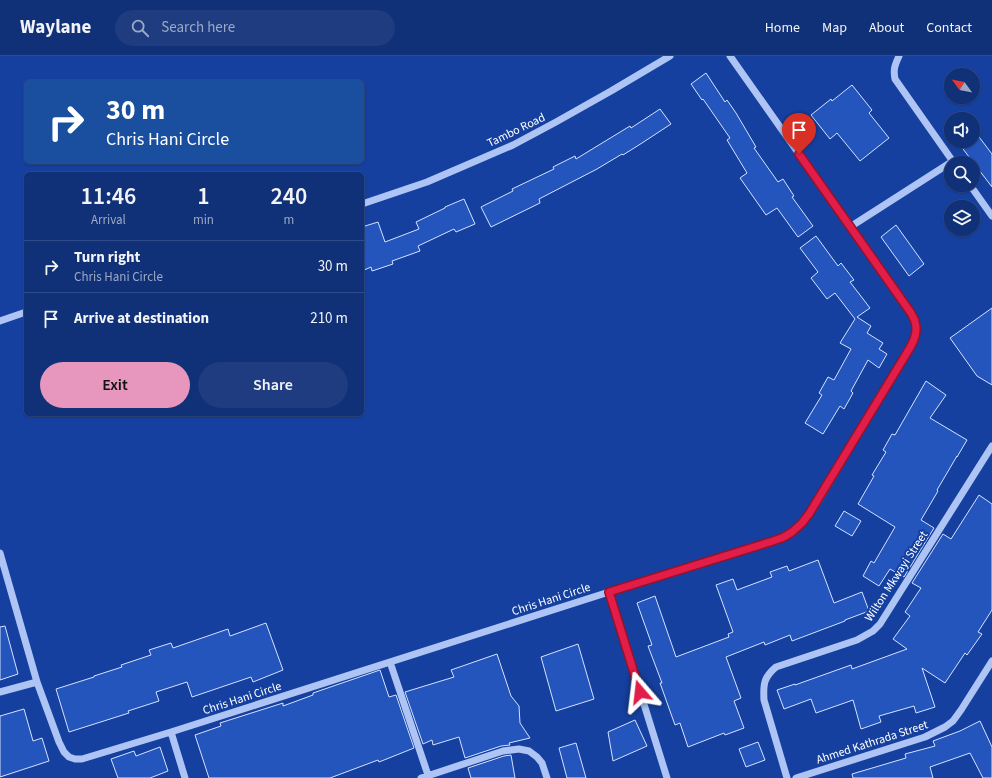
<!DOCTYPE html>
<style>
:root{--surface:#103077;--page:#1e3c7f;--text:#f1f3f6;--muted:#9ca9c6;--line:#304b89;--accent:#e797bd}
body{margin:0;font-family:"Source Sans 3",sans-serif;background:var(--page);color:var(--text);height:100vh;display:flex;flex-direction:column;font-size:15px;white-space:nowrap}
*{box-sizing:border-box;margin:0}
p{font-size:13px;color:var(--muted)}
.icon{flex:none;width:22px;height:22px;fill:none;stroke:currentColor;stroke-width:2;stroke-linecap:round;stroke-linejoin:round}
.map{position:relative;flex:1;overflow:hidden}
.sheet{position:absolute;left:24px;top:116px;width:340px;height:244px;display:flex;flex-direction:column;background:var(--surface);border-radius:6px;box-shadow:0 1px 3px #0004,0 0 0 1px var(--line)}
.sheet>*{flex:none}
.banner{position:absolute;left:24px;top:24px;width:340px;height:84px;border-radius:6px;box-shadow:0 1px 3px #0004,0 0 0 1px var(--line);background:#1a4fa0;color:#fff;overflow:hidden}
.needle{width:26px;rotate:302deg}
.fabs{position:absolute;left:944px;top:12px;display:grid;gap:8px}
.fabs a{display:grid;place-items:center;width:36px;height:36px;border-radius:50%;background:var(--surface);box-shadow:0 1px 3px #0004,0 0 0 1px var(--line);font-size:20px}
.pin{position:absolute;display:grid;place-items:center;width:34px;height:34px;color:#fff;margin:-41px -17px;border-radius:50% 50% 50% 0;rotate:-45deg;box-shadow:0 0 4px #0007}
.pin .icon{rotate:45deg}
.me{position:absolute;width:44px;margin:-22px;rotate:343deg;stroke-linejoin:round;filter:drop-shadow(0 0 3px #0008)}
.turn{display:flex;align-items:center;gap:14px;height:84px;padding:0 16px;font-size:18px}
.turn .icon{width:52px;height:52px;stroke-width:2.5}
.turn b{display:block;font-size:28px;line-height:34px}
.eta{display:flex;justify-content:space-evenly;align-items:center;height:68px;text-align:center}
.eta b{font-size:24px;font-weight:600;line-height:28px}
.button{display:flex;gap:8px;margin-top:auto;padding:8px 16px}
.button a{flex:1;height:46px;border-radius:24px;background:var(--accent);color:#111;font-size:16px;font-weight:600;line-height:46px;text-align:center}
.button a+a{background:var(--page);color:var(--text)}
ul{padding:0;list-style:none}
li{display:flex;align-items:center;gap:12px;height:52px;padding:0 16px;border-top:1px solid var(--line)}
li div{flex:1}
li b{display:block;font-size:15px}
li em{font-style:normal}
header{display:flex;align-items:center;gap:24px;box-sizing:border-box;height:56px;padding:0 20px;background:var(--surface);border-bottom:1px solid var(--line)}
header strong{font-size:19px}
nav{display:flex;gap:22px;margin-inline-start:auto;font-size:14px}
.search{width:280px;height:36px;background:var(--page);display:flex;align-items:center;gap:10px;box-sizing:border-box;padding:0 14px;border-radius:22px;color:var(--muted);font-size:15px}
.map>svg:first-child{display:block}
.building{fill:#2355bd;stroke:#d5e2fd}
.lines{fill:none;stroke-linecap:round;stroke-linejoin:round}
.minor{stroke:#adc4f4;stroke-width:7}
.route-casing{stroke:#92132f;stroke-width:10}
.route{stroke:#e11d48;stroke-width:7}
.labels{text-anchor:middle;stroke-width:4;stroke-linejoin:round;paint-order:stroke}
.street-label{font-size:12px;fill:#fff;stroke:#15409f}
</style>
<header>
<strong>Waylane</strong>
<div class="search"><svg class="icon" aria-label="search" viewBox="0 0 24 24"><circle cx="10" cy="10" r="6"/><path d="M15 15l6 6"/></svg>Search here</div>
<nav><a>Home</a><a>Map</a><a>About</a><a>Contact</a></nav>
</header>
<div class="map">
<svg width="992" height="722" viewBox="0 0 992 722">
<rect width="100%" height="100%" fill="#15409f"/>
<!-- building -->
<path class="building" d="M 706,17 L 725,46 L 727,44 L 736,57 L 756,91 L 754,92 L 778,126 L 783,123 L 794,140 L 792,141 L 813,170 L 798,181 L 777,152 L 766,159 L 740,122 L 747,117 L 727,84 L 730,82 L 703,43 L 702,44 L 691,28 Z
M 852,29 L 872,54 L 869,57 L 889,82 L 860,105 L 837,77 L 830,83 L 811,59 L 831,43 L 832,45 Z
M 660,53 L 671,68 L 642,87 L 623,99 L 622,98 L 597,113 L 539,143 L 540,147 L 491,171 L 481,151 L 513,135 L 512,133 L 554,113 L 553,111 L 575,100 L 576,103 L 630,70 L 631,72 Z
M 973,73 L 992,98 L 992,131 L 960,89 L 963,87 L 962,85 L 973,85 Z
M 464,143 L 475,168 L 456,176 L 454,173 L 418,190 L 420,195 L 392,205 L 393,208 L 372,215 L 371,211 L 362,215 L 362,171 L 378,166 L 385,186 L 419,173 L 416,166 L 445,152 L 445,151 Z
M 896,169 L 924,208 L 909,220 L 881,181 Z
M 816,180 L 838,210 L 841,207 L 854,224 L 850,226 L 870,252 L 857,261 L 871,270 L 867,277 L 883,287 L 879,293 L 887,298 L 879,312 L 868,304 L 851,335 L 853,337 L 844,353 L 840,350 L 823,378 L 805,367 L 822,339 L 819,337 L 828,321 L 834,324 L 851,293 L 840,287 L 855,263 L 835,237 L 827,243 L 811,222 L 818,216 L 800,192 Z
M 992,252 L 992,329 L 977,320 L 950,282 Z
M 926,325 L 946,339 L 930,362 L 967,384 L 957,401 L 957,400 L 937,434 L 938,435 L 921,464 L 934,472 L 904,521 L 890,513 L 879,530 L 863,520 L 871,505 L 874,507 L 895,471 L 858,448 L 874,420 L 872,419 L 886,396 L 883,394 L 892,378 L 895,379 Z
M 979,439 L 992,448 L 992,554 L 978,576 L 982,578 L 967,599 L 965,597 L 945,627 L 922,612 L 935,651 L 916,657 L 914,650 L 879,660 L 881,666 L 861,673 L 853,644 L 816,657 L 811,643 L 784,653 L 777,634 L 795,628 L 795,629 L 851,609 L 852,613 L 907,593 L 893,583 L 910,560 L 905,556 L 921,532 L 912,527 L 943,478 L 951,483 Z
M 844,455 L 861,465 L 852,480 L 835,470 Z
M 818,504 L 834,547 L 862,536 L 869,555 L 845,564 L 845,565 L 792,585 L 790,579 L 765,589 L 764,586 L 726,601 L 741,642 L 734,645 L 744,672 L 725,679 L 724,677 L 688,691 L 680,667 L 675,669 L 660,627 L 662,627 L 648,590 L 652,589 L 637,547 L 655,540 L 676,601 L 729,581 L 728,578 L 733,576 L 716,529 L 733,523 L 737,534 L 772,521 L 770,516 L 787,510 L 789,515 Z
M 266,567 L 283,614 L 253,626 L 251,621 L 192,641 L 187,626 L 156,636 L 159,645 L 128,655 L 129,657 L 69,676 L 56,633 L 94,621 L 94,620 L 122,611 L 121,609 L 151,599 L 149,594 L 171,587 L 173,592 L 228,573 L 230,580 Z
M 5,570 L 18,618 L 0,624 L 0,571 Z
M 578,588 L 594,643 L 556,655 L 541,601 Z
M 497,598 L 511,640 L 519,650 L 520,667 L 530,682 L 509,687 L 510,689 L 501,690 L 465,702 L 459,681 L 433,689 L 432,684 L 423,688 L 405,636 L 454,621 L 451,614 Z
M 380,614 L 389,641 L 396,639 L 414,692 L 379,706 L 378,704 L 330,722 L 209,722 L 195,679 L 221,670 L 220,667 L 283,647 L 283,650 L 313,639 L 313,637 Z
M 24,653 L 33,685 L 42,682 L 49,705 L 0,721 L 0,660 Z
M 635,664 L 647,690 L 613,705 L 608,676 Z
M 980,665 L 992,691 L 992,722 L 983,722 L 970,697 L 930,711 L 933,722 L 853,722 L 852,718 L 906,702 L 905,698 L 935,690 L 933,685 L 960,675 Z
M 758,686 L 765,704 L 746,711 L 739,693 Z
M 576,687 L 586,722 L 567,722 L 559,692 Z
M 160,691 L 168,715 L 150,722 L 118,722 L 111,703 L 134,695 L 136,700 Z
M 511,699 L 515,722 L 471,722 L 468,712 L 504,700 Z"/>
<g class="lines">
<!-- minor -->
<path class="minor" d="M 899,0 C 895,9 893,13 895,23 L 954,107
M 970,129 L 992,160
M 362,148 L 427,126 L 513,89 L 556,66 L 611,35 L 670,0
M 850,171 L 953,105
M 0,265 L 26,256
M 0,497 L 37,626 L 59,686 L 64,696 L 69,701 L 75,703 L 82,703 L 171,676 L 609,536 L 773,485 C 797,475 805,465 819,444 L 911,290 C 917,276 918,271 911,257 L 730,0
M 609,536 L 667,722
M 390,606 L 429,722
M 0,636 L 37,626
M 171,676 L 185,722
M 421,722 L 503,695 L 519,693 L 529,695 L 537,701 L 542,707 L 547,722
M 787,722 L 764,644 C 763,628 764,621 776,611 L 857,584 L 873,575 L 880,568 L 992,390
M 796,722 L 925,681 L 945,671 L 953,665 L 961,654 L 992,605"/>
</g>
<g class="lines">
<!-- route casing -->
<g class="route-casing">
<path id="route" d="M 640,636 L 609,536 L 773,485 L 784,481 L 792,476 L 802,467 L 809,458 L 905,300 C 911,290 919,279 915,266 C 915,263 912,260 911,257 L 799,98"/>
</g>
<!-- route -->
<use href="#route" class="route"/>
</g>
<g class="labels">
<!-- street labels -->
<g class="street-label">
<text transform="translate(516 74) rotate(-26)" y="4">Tambo Road</text>
<text transform="translate(896 520) rotate(-57)" y="4">Wilton Mkwayi Street</text>
<text transform="translate(551 543) rotate(-18)" y="4">Chris Hani Circle</text>
<text transform="translate(242 642) rotate(-18)" y="4">Chris Hani Circle</text>
<text transform="translate(872 686) rotate(-18)" y="4">Ahmed Kathrada Street</text>
</g>
</g>
</svg>
<div class="fabs">
<a><svg class="needle" viewBox="-14 -14 28 28"><path d="M0-13l5 13h-10z" fill="#e53935"/><path d="M0 13l5-13h-10z" fill="#9ca9c6"/></svg></a>
<a><svg class="icon" aria-label="sound" viewBox="0 0 24 24"><path d="M4 9h4l5-4v14l-5-4H4zM17 9q2 3 0 6"/></svg></a>
<a><svg class="icon" aria-label="search" viewBox="0 0 24 24"><circle cx="10" cy="10" r="6"/><path d="M15 15l6 6"/></svg></a>
<a><svg class="icon" aria-label="layers" viewBox="0 0 24 24"><path d="M12 4l9 5-9 5-9-5zM3 14l9 5 9-5"/></svg></a>
</div>
<div class="pin" style="left:799px;top:98px;background:#d93025"><svg class="icon" aria-label="arrive" viewBox="0 0 24 24"><path d="M6 21V4h12l-3 4 3 4H6"/></svg></div>
<svg class="me" style="left:640px;top:636px" viewBox="-20 -20 40 40"><path d="M0-17L14 15 0 8-14 15z" fill="#e11d48" stroke="#fff" stroke-width="4"/></svg>
<div class="banner">
<div class="turn"><svg class="icon" aria-label="right" viewBox="0 0 24 24"><path d="M7 20v-9h11M14 6l5 5-5 5"/></svg><div><b>30 m</b>Chris Hani Circle</div></div>
</div>
<section class="sheet">
<div class="eta">
<div><b>11:46</b><p>Arrival</p></div>
<div><b>1</b><p>min</p></div>
<div><b>240</b><p>m</p></div>
</div>
<ul>
<li><svg class="icon" aria-label="right" viewBox="0 0 24 24"><path d="M7 20v-9h11M14 6l5 5-5 5"/></svg><div><b>Turn right</b><p>Chris Hani Circle</p></div><em>30 m</em></li>
<li><svg class="icon" aria-label="arrive" viewBox="0 0 24 24"><path d="M6 21V4h12l-3 4 3 4H6"/></svg><div><b>Arrive at destination</b></div><em>210 m</em></li>
</ul>
<div class="button"><a>Exit</a><a>Share</a></div>
</section>
</div>
